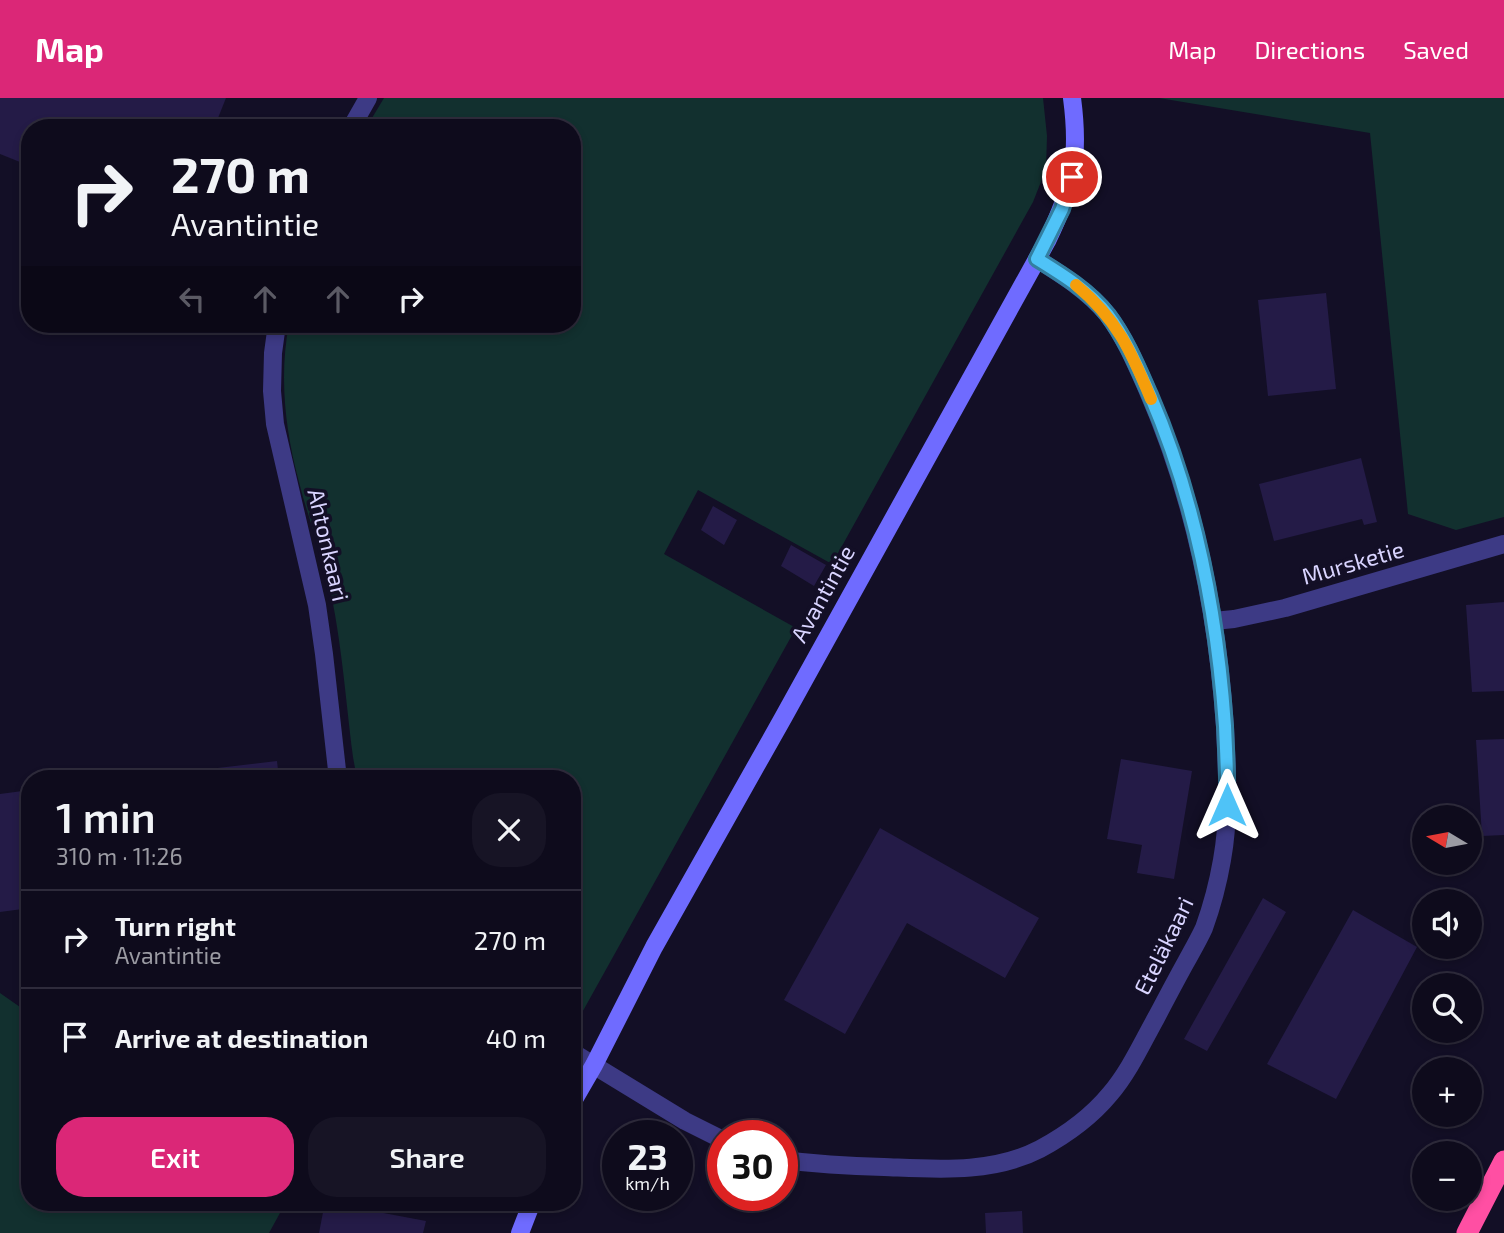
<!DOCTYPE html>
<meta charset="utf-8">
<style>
:root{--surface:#0e0b1c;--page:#171425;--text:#f1f3f6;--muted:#9b9ba3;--line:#2e2b3b;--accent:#db2777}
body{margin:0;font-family:"Exo 2",sans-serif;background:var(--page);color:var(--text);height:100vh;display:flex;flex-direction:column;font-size:26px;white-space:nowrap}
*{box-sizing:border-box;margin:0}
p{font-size:23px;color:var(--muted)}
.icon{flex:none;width:38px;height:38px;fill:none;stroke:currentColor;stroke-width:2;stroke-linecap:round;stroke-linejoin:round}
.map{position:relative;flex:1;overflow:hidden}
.sheet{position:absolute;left:21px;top:672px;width:560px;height:441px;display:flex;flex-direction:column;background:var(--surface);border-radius:28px;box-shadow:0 4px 10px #0003,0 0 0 2px var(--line)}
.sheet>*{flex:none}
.top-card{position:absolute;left:21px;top:21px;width:560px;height:214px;border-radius:28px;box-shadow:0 4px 10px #0003,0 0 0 2px var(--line);background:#0e0b1c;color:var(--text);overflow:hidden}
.needle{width:46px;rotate:280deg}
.fabs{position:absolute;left:1412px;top:707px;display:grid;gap:14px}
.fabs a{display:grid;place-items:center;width:70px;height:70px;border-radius:50%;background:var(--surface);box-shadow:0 4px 10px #0003,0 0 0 2px var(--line);font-size:35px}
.speed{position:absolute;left:602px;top:1022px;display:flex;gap:14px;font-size:35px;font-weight:700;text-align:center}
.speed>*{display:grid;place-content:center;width:91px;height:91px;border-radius:50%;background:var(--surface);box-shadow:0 4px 10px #0003,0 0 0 2px var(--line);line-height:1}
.speed small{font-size:18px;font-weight:400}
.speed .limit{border:10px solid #d22;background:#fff;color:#111}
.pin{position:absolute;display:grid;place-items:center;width:60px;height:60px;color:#fff;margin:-30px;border:4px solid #fff;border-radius:50%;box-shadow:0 2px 7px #0007}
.me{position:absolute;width:77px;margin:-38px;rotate:0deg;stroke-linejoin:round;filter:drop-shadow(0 0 5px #0008)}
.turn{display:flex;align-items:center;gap:24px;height:147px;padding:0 35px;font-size:32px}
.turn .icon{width:91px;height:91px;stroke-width:2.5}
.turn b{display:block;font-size:49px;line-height:60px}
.lanes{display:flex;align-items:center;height:66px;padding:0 35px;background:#0003;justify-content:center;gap:35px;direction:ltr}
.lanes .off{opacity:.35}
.round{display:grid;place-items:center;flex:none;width:74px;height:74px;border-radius:28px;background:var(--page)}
.overview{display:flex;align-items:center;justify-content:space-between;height:119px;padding:0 35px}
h1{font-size:42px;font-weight:600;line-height:52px}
.primary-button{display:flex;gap:14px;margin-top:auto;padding:14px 35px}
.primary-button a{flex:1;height:80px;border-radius:28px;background:var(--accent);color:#fff;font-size:28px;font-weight:600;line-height:80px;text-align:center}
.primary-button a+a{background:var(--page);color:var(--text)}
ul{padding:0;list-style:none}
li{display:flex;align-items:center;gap:21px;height:98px;padding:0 35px;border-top:2px solid var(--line)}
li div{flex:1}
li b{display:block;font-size:26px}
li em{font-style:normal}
header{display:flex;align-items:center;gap:42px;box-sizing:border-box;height:98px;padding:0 35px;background:var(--accent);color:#fff}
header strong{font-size:33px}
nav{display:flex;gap:38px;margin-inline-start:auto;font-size:24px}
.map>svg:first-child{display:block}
.green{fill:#12302f}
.building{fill:#241b47}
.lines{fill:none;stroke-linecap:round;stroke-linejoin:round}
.street{stroke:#3d3a85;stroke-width:18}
.secondary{stroke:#6f6bff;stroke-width:18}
.highway{stroke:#ff4fa3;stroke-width:21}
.route-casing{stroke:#337fa1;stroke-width:18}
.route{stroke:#4fc3f7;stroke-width:12}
.slow{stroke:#f59e0b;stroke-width:12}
.labels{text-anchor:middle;stroke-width:7;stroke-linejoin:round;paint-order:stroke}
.street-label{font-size:23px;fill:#d9d4ff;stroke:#130f26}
</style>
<header>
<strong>Map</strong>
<nav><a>Map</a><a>Directions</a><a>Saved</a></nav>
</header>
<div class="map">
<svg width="1504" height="1135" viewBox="0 0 1504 1135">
<rect width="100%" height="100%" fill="#130f26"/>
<!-- green -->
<path class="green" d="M 384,0 L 1043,0 L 1047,38 L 1046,71 L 1033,104 L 832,466 L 698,392 L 664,456 L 796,530 L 579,920 L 572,922 L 572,681 L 357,681 L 353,659 C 345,597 341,531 325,470 C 317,441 306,413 299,384 C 285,332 279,278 289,226 L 572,226 L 572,30 L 366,30 Z
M 1159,0 L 1504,0 L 1504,419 L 1456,432 L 1408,416 L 1370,35 Z
M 0,895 L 30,916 L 30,1104 L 286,1104 L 269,1135 L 0,1135 Z"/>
<!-- building -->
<path class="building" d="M 0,0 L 226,0 L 214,30 L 30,30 L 30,68 L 0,56 Z
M 1326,195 L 1336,291 L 1268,298 L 1258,202 Z
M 1361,360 L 1377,424 L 1364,427 L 1362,421 L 1274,443 L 1259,386 Z
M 713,408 L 737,422 L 724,447 L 701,432 Z
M 791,447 L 826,467 L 814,488 L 781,468 Z
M 1504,504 L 1504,593 L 1472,594 L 1466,507 Z
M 1504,641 L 1504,737 L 1482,738 L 1476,642 Z
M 1121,661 L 1192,673 L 1174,781 L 1137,775 L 1142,747 L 1107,741 Z
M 277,663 L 279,681 L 193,681 L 192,673 Z
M 30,692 L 30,810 L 0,814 L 0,696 Z
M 880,730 L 1039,820 L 1005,880 L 907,825 L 845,936 L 784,902 Z
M 1263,800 L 1286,814 L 1207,953 L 1184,941 Z
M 1353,812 L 1417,849 L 1336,1001 L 1267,966 Z
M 325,1104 L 426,1123 L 423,1135 L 319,1135 Z
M 1022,1113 L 1023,1135 L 986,1135 L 985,1115 Z"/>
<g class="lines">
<!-- street -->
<path class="street" d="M 351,30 L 368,0
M 277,226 L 273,255 L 272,293 L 275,326 L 317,507 L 324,556 L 338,681
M 1214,523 L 1234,521 L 1285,510 L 1504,446
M 572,954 L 685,1023 L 723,1042
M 782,1062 C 816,1066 850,1068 884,1069 C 936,1071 992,1076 1040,1051 C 1066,1037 1091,1019 1110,996 C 1129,974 1142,945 1156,920 C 1166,901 1176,882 1186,864 C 1192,853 1199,841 1204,830 C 1212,808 1218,785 1222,762 C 1230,718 1227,674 1225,629 C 1217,512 1193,396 1146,289 C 1135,264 1124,238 1107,216 C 1088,193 1062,177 1037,161"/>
<!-- secondary -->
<path class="secondary" d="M 572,1005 L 594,967 L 654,849 L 783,620 L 1047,143 C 1073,89 1080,60 1072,0
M 520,1135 L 532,1104"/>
<!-- highway -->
<path class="highway" d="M 1467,1135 L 1504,1063"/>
</g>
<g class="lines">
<!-- route casing -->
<g class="route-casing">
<path id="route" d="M 1072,79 L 1062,111 L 1037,161 C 1063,177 1089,193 1108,217 C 1126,241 1138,270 1150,297 C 1195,401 1217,515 1225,628 C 1226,654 1228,681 1227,707"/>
</g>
<!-- route -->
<use href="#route" class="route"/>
<!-- slow -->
<path class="slow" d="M 1076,187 C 1117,221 1131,253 1151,301"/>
</g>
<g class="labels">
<!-- street labels -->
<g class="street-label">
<text transform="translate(328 447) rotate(77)" y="8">Ahtonkaari</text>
<text transform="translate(1353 465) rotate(-16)" y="8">Mursketie</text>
<text transform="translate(823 496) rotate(-61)" y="8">Avantintie</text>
<text transform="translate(1164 848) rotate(-64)" y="8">Eteläkaari</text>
</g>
</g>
</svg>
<div class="fabs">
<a><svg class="needle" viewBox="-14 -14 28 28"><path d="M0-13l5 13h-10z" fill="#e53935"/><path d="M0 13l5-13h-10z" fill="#9b9ba3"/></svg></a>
<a><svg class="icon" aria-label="sound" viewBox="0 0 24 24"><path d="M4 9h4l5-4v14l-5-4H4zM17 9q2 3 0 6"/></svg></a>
<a><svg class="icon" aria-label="search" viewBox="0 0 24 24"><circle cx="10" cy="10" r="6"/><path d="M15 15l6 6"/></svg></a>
<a>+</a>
<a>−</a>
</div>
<div class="speed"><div>23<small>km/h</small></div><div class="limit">30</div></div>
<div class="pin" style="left:1072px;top:79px;background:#d93025"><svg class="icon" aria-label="arrive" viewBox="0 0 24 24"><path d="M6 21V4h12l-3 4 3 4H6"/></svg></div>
<svg class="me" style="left:1227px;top:707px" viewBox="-20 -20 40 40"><path d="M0-17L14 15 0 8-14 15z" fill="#4fc3f7" stroke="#fff" stroke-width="4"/></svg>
<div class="top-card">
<div class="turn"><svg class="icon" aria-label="right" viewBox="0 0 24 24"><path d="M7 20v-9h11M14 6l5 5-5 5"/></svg><div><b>270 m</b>Avantintie</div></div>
<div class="lanes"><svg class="icon off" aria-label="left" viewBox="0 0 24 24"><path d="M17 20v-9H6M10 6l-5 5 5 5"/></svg><svg class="icon off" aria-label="ahead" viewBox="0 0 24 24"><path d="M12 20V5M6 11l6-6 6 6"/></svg><svg class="icon off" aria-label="ahead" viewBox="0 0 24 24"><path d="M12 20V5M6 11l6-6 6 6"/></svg><svg class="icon" aria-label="right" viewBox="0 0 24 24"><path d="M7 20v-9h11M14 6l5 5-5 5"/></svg></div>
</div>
<section class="sheet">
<div class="overview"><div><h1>1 min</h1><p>310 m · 11:26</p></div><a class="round"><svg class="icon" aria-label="close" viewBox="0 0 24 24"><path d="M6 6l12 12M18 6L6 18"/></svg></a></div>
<ul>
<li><svg class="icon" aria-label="right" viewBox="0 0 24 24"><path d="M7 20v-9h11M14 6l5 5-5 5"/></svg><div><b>Turn right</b><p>Avantintie</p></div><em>270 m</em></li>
<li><svg class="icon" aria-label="arrive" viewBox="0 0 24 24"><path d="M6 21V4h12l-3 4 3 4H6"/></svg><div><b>Arrive at destination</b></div><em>40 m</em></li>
</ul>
<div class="primary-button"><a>Exit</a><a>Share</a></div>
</section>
</div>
